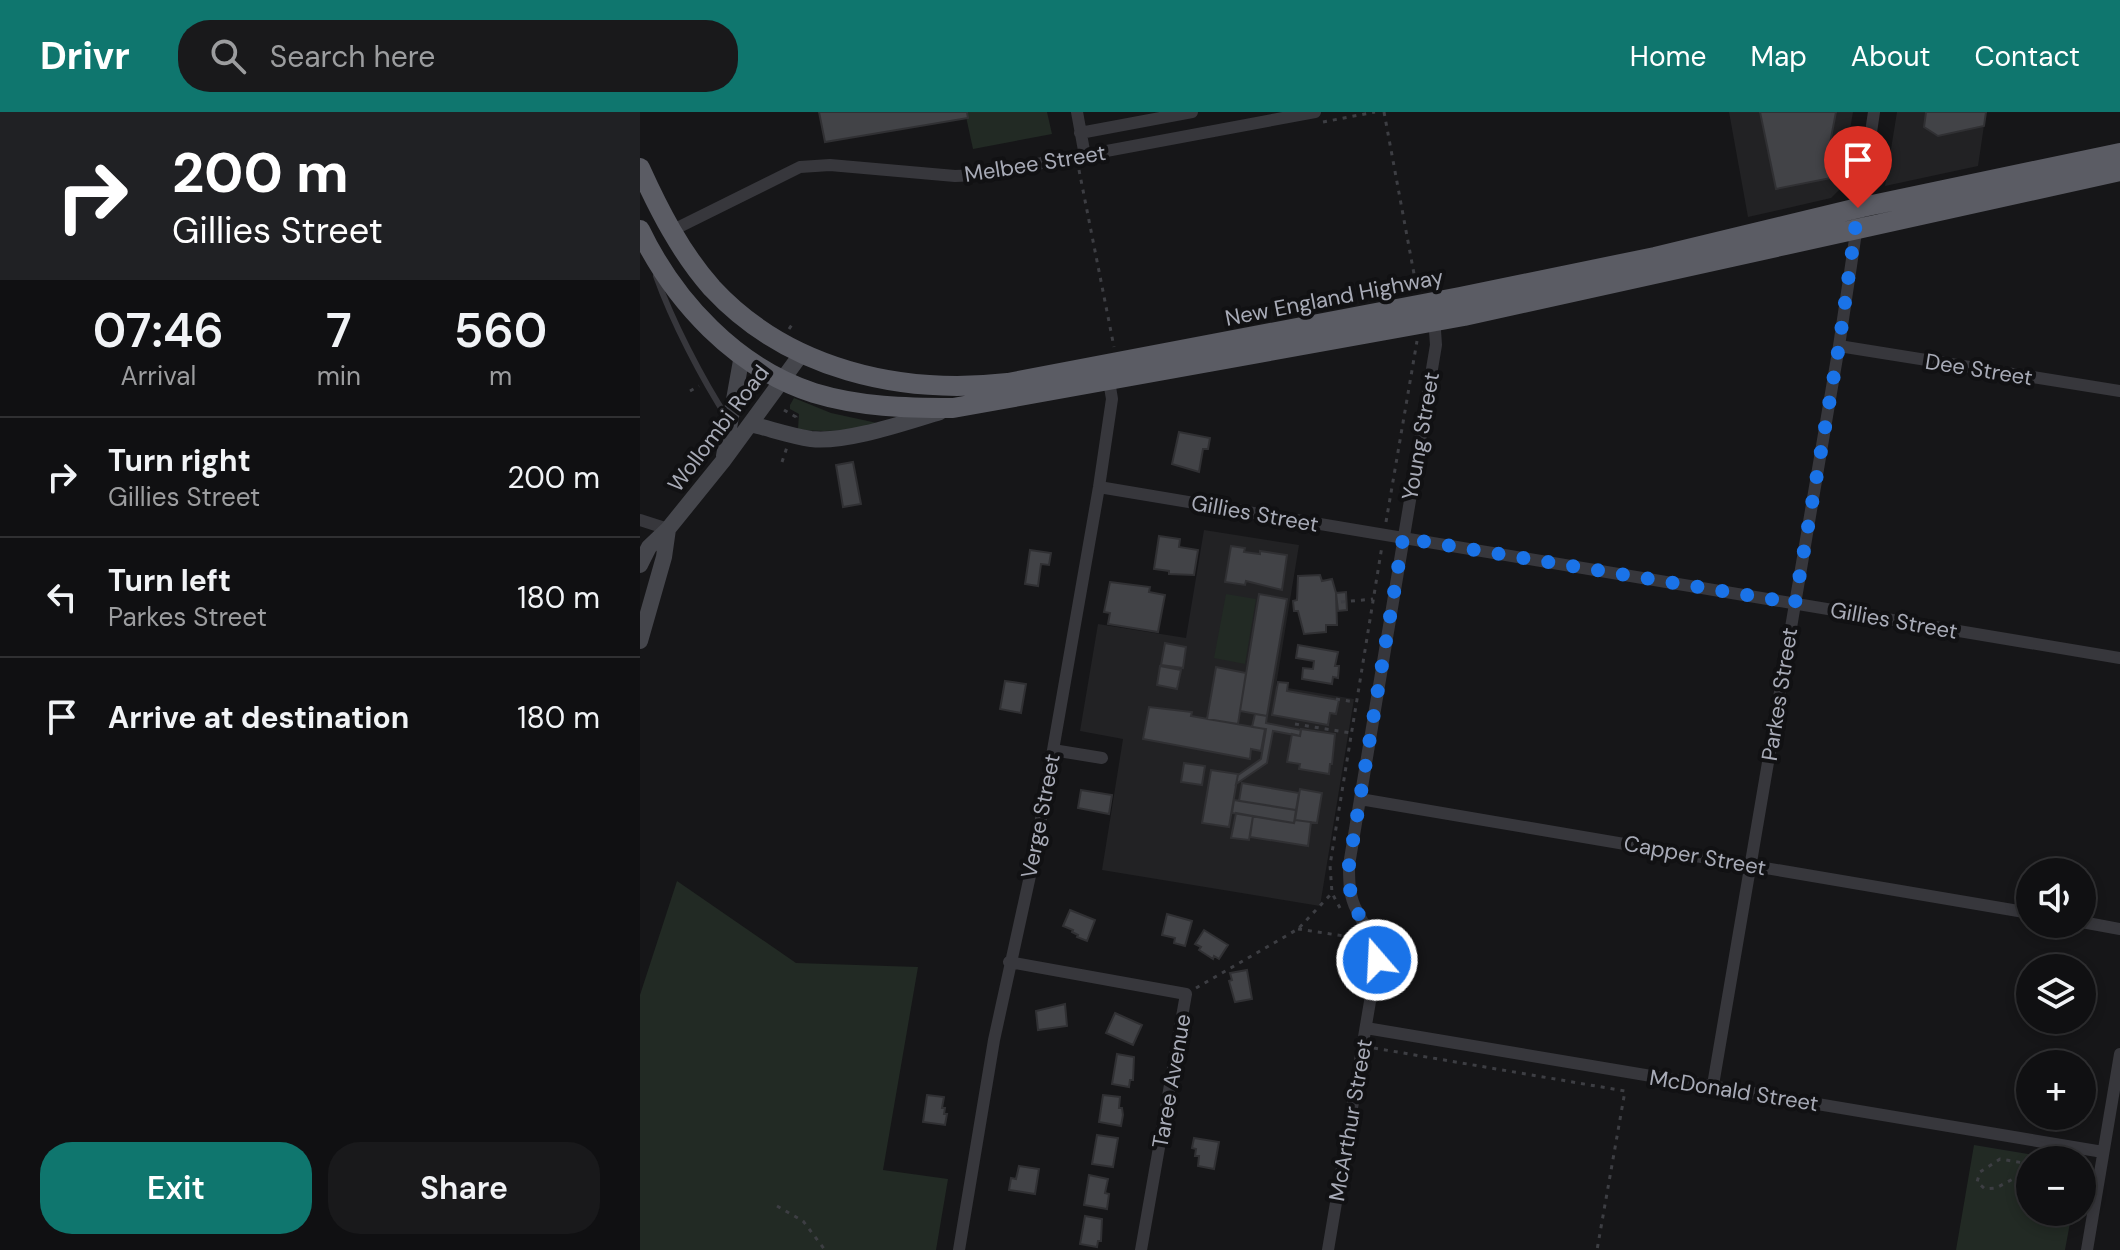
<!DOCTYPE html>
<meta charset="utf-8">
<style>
:root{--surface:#101012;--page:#19191b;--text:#f1f3f6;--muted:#9c9d9f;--line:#303032;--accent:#0f766e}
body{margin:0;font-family:"DM Sans",sans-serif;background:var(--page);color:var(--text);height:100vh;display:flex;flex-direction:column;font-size:30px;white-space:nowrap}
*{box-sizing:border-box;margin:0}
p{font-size:26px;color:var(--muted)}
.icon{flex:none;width:44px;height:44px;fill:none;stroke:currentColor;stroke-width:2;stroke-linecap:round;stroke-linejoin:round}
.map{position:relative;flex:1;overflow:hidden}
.sheet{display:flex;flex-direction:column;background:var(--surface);width:640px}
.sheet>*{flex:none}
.hud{background:#202124;color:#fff;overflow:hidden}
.controls{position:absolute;left:1376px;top:746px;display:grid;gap:16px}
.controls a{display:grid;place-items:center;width:80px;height:80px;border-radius:50%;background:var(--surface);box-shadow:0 4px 12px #0003,0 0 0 2px var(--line);font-size:40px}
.pin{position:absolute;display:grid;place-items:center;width:68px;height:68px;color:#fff;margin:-82px -34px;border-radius:50% 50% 50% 0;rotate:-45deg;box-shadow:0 0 8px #0007}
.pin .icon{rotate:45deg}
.me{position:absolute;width:88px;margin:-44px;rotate:341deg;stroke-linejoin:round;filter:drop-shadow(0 0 6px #0008)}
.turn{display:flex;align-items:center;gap:28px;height:168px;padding:0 40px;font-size:36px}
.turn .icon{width:104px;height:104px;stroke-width:2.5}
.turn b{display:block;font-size:56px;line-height:68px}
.eta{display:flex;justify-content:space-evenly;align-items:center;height:136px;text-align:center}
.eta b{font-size:48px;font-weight:600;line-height:56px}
.primary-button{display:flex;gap:16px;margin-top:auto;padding:16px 40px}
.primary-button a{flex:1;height:92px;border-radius:32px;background:var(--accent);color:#fff;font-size:32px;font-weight:600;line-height:92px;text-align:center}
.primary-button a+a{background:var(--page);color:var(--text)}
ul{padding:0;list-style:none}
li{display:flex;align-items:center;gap:24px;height:120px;padding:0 40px;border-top:2px solid var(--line)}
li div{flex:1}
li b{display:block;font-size:30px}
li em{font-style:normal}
header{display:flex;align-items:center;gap:48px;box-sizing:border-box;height:112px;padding:0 40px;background:var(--accent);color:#fff}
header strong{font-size:38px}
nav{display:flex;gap:44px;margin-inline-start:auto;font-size:28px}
.search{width:560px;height:72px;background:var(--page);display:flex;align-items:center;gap:20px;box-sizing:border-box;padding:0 28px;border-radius:32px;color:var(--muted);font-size:30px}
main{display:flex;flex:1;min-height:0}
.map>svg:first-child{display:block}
.built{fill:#222224}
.green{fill:#222a24}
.building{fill:#424347;stroke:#303033;stroke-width:2}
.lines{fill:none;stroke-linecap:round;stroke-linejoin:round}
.path{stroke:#3d3e43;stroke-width:3;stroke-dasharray:4 6;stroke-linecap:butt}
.service{stroke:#37373c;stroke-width:6}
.minor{stroke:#37373c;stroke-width:12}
.secondary{stroke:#45464c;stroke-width:16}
.trunk{stroke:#5b5c64;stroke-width:20}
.route{stroke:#1a73e8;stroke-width:14;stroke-dasharray:0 25.2}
.labels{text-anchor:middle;stroke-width:8;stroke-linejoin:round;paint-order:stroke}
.street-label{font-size:22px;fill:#a8abb7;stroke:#111113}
</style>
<header>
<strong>Drivr</strong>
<div class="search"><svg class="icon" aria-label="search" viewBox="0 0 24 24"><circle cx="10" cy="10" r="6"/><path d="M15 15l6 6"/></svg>Search here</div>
<nav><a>Home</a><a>Map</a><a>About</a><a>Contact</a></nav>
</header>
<main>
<section class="sheet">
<div class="hud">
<div class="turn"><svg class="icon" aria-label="right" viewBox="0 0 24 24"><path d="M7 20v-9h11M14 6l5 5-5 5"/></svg><div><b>200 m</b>Gillies Street</div></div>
</div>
<div class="eta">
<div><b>07:46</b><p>Arrival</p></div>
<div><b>7</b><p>min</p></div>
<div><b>560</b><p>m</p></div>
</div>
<ul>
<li><svg class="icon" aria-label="right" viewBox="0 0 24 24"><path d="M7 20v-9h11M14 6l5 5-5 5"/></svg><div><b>Turn right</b><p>Gillies Street</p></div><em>200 m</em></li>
<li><svg class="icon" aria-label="left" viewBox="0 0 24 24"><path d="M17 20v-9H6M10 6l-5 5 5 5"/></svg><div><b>Turn left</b><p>Parkes Street</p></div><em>180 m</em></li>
<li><svg class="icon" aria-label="arrive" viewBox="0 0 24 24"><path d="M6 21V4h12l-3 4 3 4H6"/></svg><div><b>Arrive at destination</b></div><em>180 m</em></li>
</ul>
<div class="primary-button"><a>Exit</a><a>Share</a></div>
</section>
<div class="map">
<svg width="1480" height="1138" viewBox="0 0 1480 1138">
<rect width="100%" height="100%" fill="#161618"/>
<!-- built -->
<path class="built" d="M 1089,0 L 1213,0 L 1200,77 L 1191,86 L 1108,105 Z
M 1257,0 L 1346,0 L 1338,54 L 1245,74 Z
M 564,418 L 659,433 L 636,574 L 714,587 L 680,794 L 462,758 L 483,627 L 440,619 L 458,512 L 546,526 Z"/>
<!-- green -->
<path class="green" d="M 325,0 L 407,0 L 412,22 L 333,37 Z
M 154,286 L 191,301 L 237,311 C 218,319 180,321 158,317 L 159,302 L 150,297 L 150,293 Z
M 586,482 L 616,487 L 605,552 L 574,546 Z
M 37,769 L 156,851 L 278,855 L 243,1058 L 308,1067 L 296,1138 L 0,1138 L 0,883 Z
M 1334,1033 L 1425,1048 L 1390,1048 L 1390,1100 L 1432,1100 L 1425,1138 L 1316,1138 Z"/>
<!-- building -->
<path class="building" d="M 179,0 L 327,0 L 328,6 L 185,30 Z
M 1120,0 L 1196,0 L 1187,47 L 1191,66 L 1136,77 Z
M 1286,0 L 1346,0 L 1344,14 L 1298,24 L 1284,15 Z
M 539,320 L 570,326 L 568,337 L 563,337 L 559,360 L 532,352 Z
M 213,350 L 221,392 L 203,395 L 196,353 Z
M 519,424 L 540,427 L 539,435 L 558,438 L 554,463 L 529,462 L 529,459 L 514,457 Z
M 591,434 L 605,436 L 604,440 L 620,442 L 620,439 L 647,443 L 642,478 L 606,469 L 605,473 L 585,470 Z
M 390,438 L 411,441 L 409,453 L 401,452 L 398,474 L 385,472 Z
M 680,463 L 682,469 L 692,467 L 696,481 L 697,513 L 686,513 L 686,520 L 664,522 L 658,499 L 654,499 L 653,489 L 657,488 L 658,464 Z
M 470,470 L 510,475 L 509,480 L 525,483 L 518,520 L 468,512 L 470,501 L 464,500 Z
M 706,480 L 707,498 L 698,499 L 696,481 Z
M 619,482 L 647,487 L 627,604 L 600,599 Z
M 525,531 L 546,535 L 543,556 L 521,553 Z
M 658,533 L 698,540 L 695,554 L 699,554 L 698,566 L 693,565 L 692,572 L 662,567 L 663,556 L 673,557 L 674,549 L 656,546 Z
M 520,554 L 541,558 L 537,577 L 517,573 Z
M 576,555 L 606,561 L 598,612 L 567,607 Z
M 365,569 L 386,572 L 381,601 L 360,597 Z
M 638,570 L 648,571 L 647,579 L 699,588 L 696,602 L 690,601 L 688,613 L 632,603 Z
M 509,595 L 552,600 L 551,604 L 625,617 L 621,639 L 611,637 L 610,647 L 503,627 Z
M 615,602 L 627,604 L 626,611 L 661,618 L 660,624 L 633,619 L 627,651 L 596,672 L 598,663 L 621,647 L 626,617 L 612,615 Z
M 661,617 L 695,622 L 692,652 L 690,652 L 689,662 L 659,657 L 660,652 L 647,650 L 652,622 L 660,624 Z
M 544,651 L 565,654 L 562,673 L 541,670 Z
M 571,658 L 598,662 L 589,715 L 562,711 Z
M 602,671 L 659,681 L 656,698 L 599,689 Z
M 660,677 L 682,681 L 677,711 L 655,708 Z
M 441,678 L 472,683 L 469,702 L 438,696 Z
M 594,688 L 656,698 L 654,711 L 592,701 Z
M 596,701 L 613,704 L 609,728 L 591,726 Z
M 613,704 L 654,711 L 655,708 L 671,710 L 668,734 L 610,725 Z
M 430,798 L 455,808 L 447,829 L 437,825 L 438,823 L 432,820 L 433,818 L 423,814 Z
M 527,802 L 552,809 L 545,834 L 534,831 L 535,826 L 522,823 Z
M 564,818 L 588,833 L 579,847 L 574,844 L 573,847 L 559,838 L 561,835 L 555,832 Z
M 607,858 L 612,887 L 595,890 L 589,869 L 592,868 L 590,861 Z
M 425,892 L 427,914 L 398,918 L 396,899 Z
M 475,901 L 502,913 L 493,933 L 466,921 Z
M 477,942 L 494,945 L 493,968 L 490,968 L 489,975 L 472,972 Z
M 287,983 L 304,985 L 302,996 L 305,996 L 304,1002 L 307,1002 L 305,1013 L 283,1010 Z
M 463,983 L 480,985 L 479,996 L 482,996 L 483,1003 L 481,1014 L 459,1010 Z
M 457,1023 L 478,1026 L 473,1055 L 452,1052 Z
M 554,1026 L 579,1030 L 574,1057 L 558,1054 L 559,1044 L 555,1044 L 556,1037 L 552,1036 Z
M 379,1054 L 399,1057 L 395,1082 L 369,1078 L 371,1066 L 376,1067 Z
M 449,1063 L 468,1067 L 465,1081 L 469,1082 L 467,1097 L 444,1093 Z
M 445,1104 L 462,1107 L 461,1129 L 458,1129 L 457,1135 L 440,1132 Z"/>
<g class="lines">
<!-- path -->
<path class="path" d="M 744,0 L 777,178
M 683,10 L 735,0
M 439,58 L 474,235
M 149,217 L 154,210
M 50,279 L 59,274
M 144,298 L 156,305 L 155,308
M 142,350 L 147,335
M 746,410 L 777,229
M 701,490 L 733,487
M 696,587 L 715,590
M 655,612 L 711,621
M 700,796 L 692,781 L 690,753 L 742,434
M 658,817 L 717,826
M 556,876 L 658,817 L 692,781
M 734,936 L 985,979 L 957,1138
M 1390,1052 L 1360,1047 L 1340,1060 L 1337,1070 L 1345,1077 L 1356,1076 L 1390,1058
M 1388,1076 L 1390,1074
M 137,1094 L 163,1109 L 185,1138"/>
<!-- service -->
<path class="service" d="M 16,164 C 32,209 62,267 88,307"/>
<!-- minor -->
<path class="minor" d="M 437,0 L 445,44
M 440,21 L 552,0
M 31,119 L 160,55 L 190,53 L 315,64 L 338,63 L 675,0
M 1199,234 L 1480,279
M 459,375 L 1480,546
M 0,408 L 28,417
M 413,638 L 462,646
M 720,687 L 1390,801
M 1442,810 L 1480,817
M 369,850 L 546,882 L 501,1138
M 726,916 L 1463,1040
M 1073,973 L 1199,234 L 1234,0
M 319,1138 L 354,928 L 395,741 L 459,375 L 472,287 L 469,269
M 688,1138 L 737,848 C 736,824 727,820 717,799 C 709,784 709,770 709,753 L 796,233 L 794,204
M 1447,1138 L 1480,942"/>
<!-- secondary -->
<path class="secondary" d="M 110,312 C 131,317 151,324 171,327 C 207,331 266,310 300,300
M 84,344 L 102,243
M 0,453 L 9,435 L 28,417 L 83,349 L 162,241
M 0,529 L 24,445 L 28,417"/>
<!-- trunk -->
<path class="trunk" d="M 0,56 C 19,98 41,141 72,176 C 148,258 261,283 368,271 L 820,185 L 1015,145 L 1218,96 L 1480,41
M 0,118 C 34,189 96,256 174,281 C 220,295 266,296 313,296 L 824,204 L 1480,59"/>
</g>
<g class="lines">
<!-- route -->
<path class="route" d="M 737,848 C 736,823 727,820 717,799 C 709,784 709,770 709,753 L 763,426 L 1155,491 L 1199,234 L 1218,96"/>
</g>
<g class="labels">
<!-- street labels -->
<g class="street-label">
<text transform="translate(395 51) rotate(-9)" y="8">Melbee Street</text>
<text transform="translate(694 185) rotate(-11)" y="8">New England Highway</text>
<text transform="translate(1339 257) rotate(9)" y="8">Dee Street</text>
<text transform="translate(78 316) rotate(-53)" y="8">Wollombi Road</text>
<text transform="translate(780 324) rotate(-80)" y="8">Young Street</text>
<text transform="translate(615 401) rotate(10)" y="8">Gillies Street</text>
<text transform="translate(1254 508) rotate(10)" y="8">Gillies Street</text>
<text transform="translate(1139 582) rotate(-81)" y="8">Parkes Street</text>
<text transform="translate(400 704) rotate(-79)" y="8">Verge Street</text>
<text transform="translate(1055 743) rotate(10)" y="8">Capper Street</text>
<text transform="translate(531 969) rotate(-80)" y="8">Taree Avenue</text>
<text transform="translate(1094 978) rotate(9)" y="8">McDonald Street</text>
<text transform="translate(710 1008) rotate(-80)" y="8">McArthur Street</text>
</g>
</g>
</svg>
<div class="controls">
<a><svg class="icon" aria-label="sound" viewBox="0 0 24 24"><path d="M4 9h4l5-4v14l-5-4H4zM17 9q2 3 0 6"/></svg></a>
<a><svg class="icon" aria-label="layers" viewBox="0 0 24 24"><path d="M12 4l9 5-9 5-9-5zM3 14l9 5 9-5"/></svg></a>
<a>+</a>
<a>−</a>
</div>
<div class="pin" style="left:1218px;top:96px;background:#d93025"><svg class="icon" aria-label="arrive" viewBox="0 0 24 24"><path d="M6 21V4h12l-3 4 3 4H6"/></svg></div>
<svg class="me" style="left:737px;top:848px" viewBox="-20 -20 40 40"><circle r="17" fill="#1a73e8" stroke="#fff" stroke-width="3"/><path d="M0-11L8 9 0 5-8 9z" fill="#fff"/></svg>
</div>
</main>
